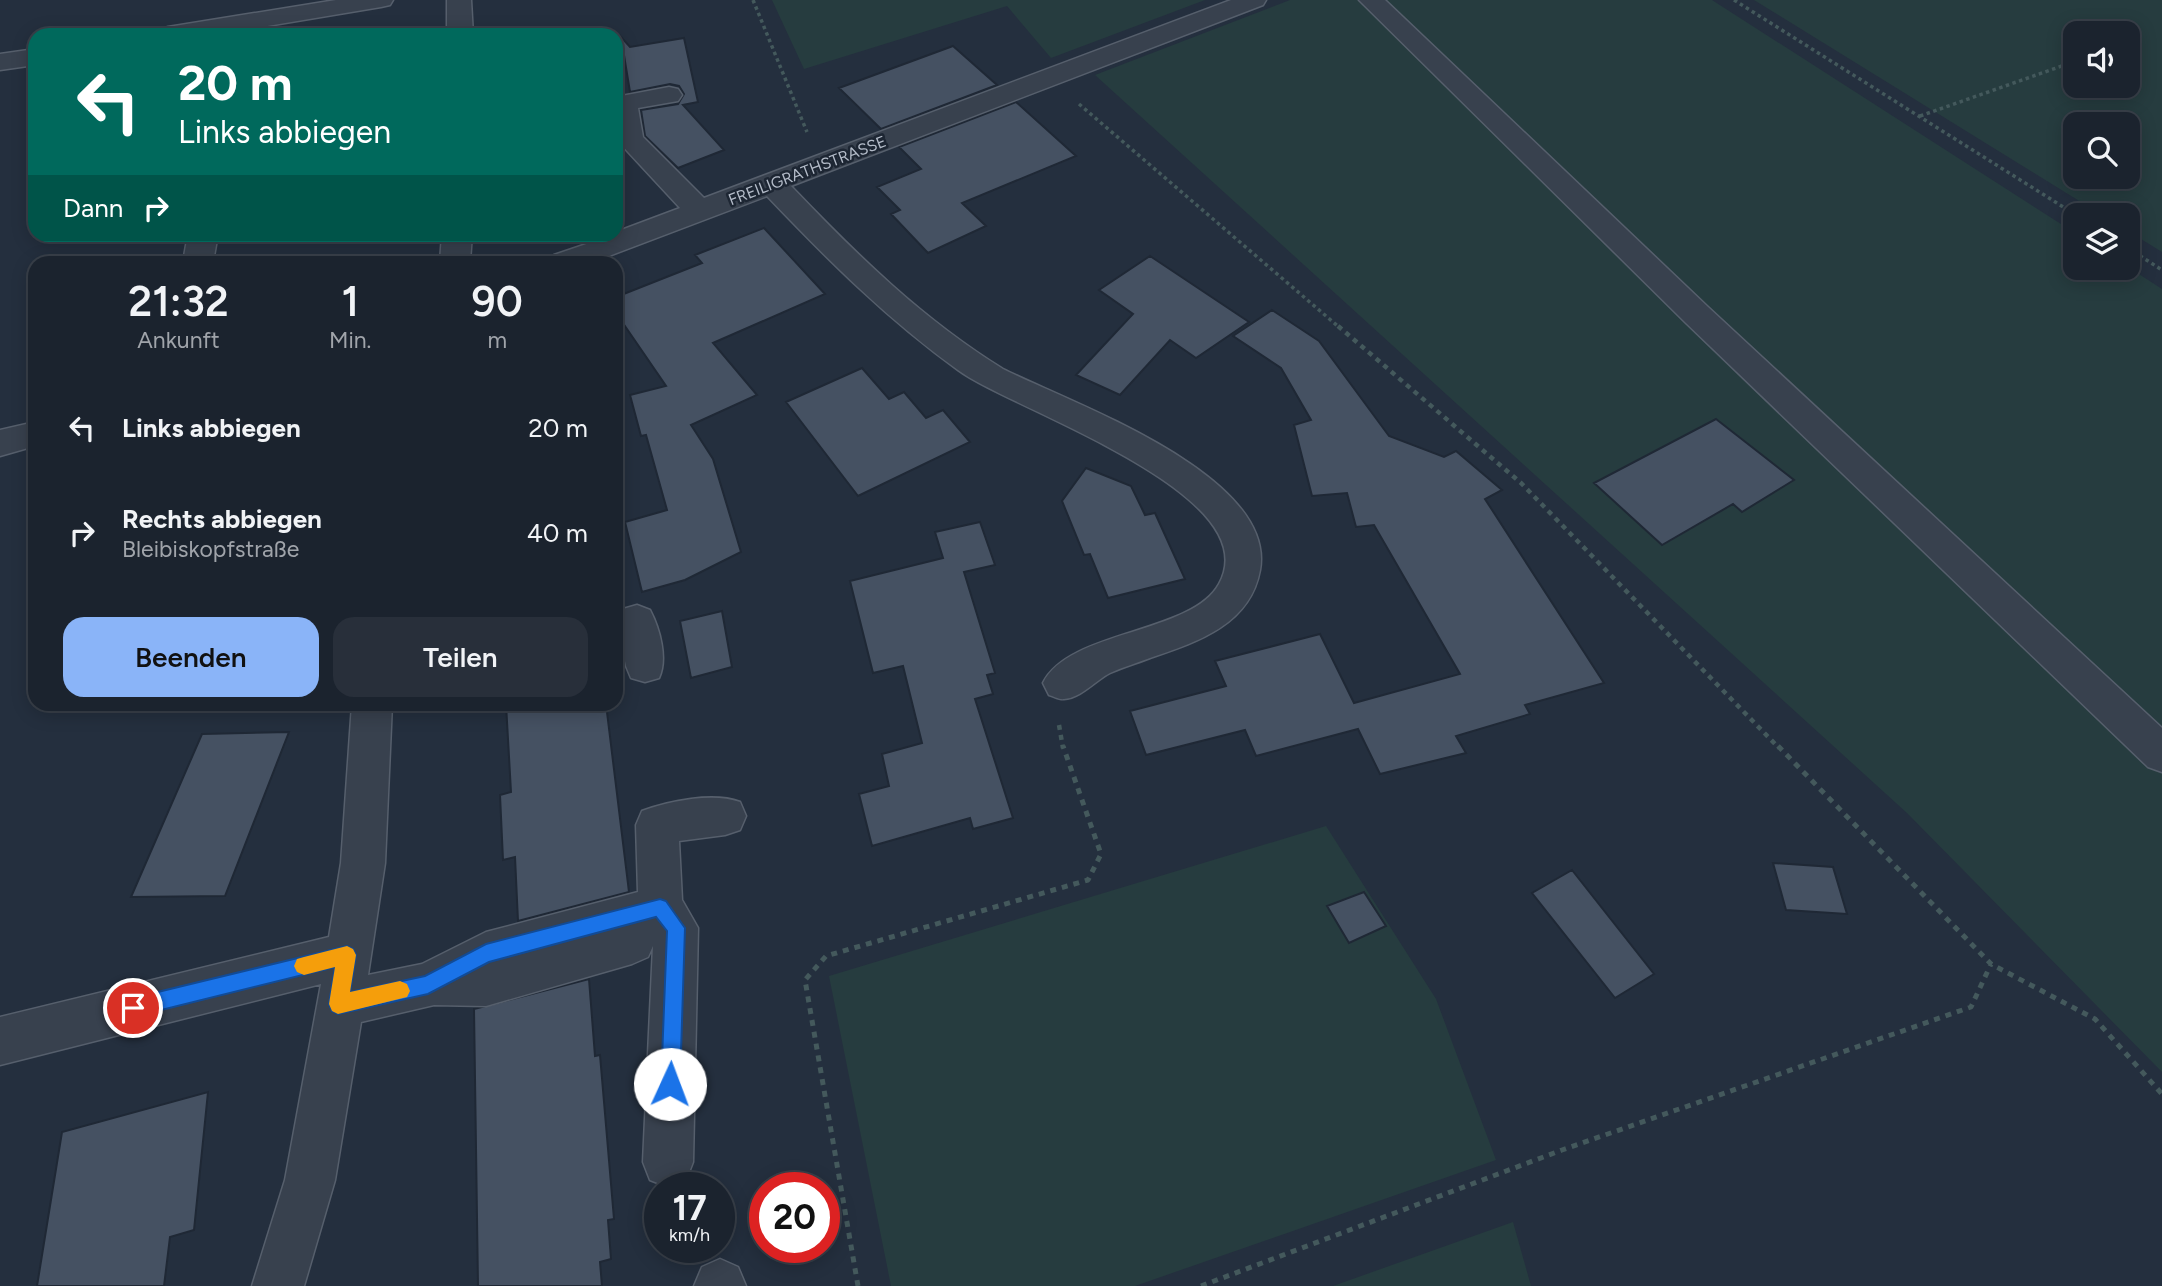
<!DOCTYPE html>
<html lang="de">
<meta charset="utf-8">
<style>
:root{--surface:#1b232e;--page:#282f3a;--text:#f1f3f6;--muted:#a0a4aa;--line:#39404a;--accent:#8ab4f8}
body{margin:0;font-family:Figtree,sans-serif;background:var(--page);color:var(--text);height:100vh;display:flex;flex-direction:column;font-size:26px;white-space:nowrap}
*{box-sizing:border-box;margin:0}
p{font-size:23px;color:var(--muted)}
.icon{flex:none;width:38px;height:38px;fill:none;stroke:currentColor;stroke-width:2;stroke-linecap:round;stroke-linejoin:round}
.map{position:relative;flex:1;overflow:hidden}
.panel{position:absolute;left:28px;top:256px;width:595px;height:455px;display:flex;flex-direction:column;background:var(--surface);border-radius:21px;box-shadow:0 4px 18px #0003,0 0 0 2px var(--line)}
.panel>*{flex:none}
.banner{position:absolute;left:28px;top:28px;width:595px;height:214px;border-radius:21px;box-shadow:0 4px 18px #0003,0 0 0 2px var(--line);background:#00695c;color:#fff;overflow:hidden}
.tools{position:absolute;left:2063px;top:21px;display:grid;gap:14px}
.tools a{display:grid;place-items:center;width:77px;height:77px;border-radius:14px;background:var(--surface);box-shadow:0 4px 18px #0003,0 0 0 2px var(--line);font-size:35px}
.speed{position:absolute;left:644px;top:1172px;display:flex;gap:14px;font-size:35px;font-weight:700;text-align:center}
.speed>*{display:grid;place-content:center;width:91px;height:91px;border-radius:50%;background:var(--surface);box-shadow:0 4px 18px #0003,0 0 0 2px var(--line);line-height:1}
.speed small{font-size:18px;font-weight:400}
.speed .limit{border:10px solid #d22;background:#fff;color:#111}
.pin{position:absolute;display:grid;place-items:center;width:60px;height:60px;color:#fff;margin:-30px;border:4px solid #fff;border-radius:50%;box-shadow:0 2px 7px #0007}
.me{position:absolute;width:77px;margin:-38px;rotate:2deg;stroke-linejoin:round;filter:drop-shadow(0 0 5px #0008)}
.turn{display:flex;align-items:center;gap:24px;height:147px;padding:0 35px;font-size:32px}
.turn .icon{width:91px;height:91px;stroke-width:2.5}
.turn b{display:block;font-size:49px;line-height:60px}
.then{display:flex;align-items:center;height:66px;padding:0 35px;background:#0003;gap:14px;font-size:26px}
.eta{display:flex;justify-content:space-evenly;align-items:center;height:119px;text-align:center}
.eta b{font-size:42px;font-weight:600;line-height:49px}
.action{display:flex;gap:14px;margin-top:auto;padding:14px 35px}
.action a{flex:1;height:80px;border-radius:21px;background:var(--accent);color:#111;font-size:28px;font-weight:600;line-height:80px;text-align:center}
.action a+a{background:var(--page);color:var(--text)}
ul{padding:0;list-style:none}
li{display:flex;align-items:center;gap:21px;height:105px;padding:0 35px}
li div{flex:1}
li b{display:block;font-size:26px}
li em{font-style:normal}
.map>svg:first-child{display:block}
.green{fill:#263c3f;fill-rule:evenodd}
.building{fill:#455162;stroke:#1f2835;stroke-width:2}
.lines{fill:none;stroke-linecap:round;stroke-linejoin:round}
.minor-casing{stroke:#565f6c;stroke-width:3}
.path-far2{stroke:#44595c;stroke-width:3.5;stroke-dasharray:3.5 3.5;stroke-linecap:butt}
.path-far1{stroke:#44595c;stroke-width:4.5;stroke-dasharray:5 5;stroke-linecap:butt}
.path{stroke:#44595c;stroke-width:5;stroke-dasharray:6 6;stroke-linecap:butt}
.minor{fill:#38414e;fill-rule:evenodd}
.route{fill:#1a73e8;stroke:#114b97;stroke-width:2}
.slow{fill:#f59e0b}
.labels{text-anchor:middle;stroke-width:5;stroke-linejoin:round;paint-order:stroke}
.far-street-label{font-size:16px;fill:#b4bcc9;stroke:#1d2633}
</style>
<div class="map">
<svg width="2162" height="1286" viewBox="0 0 2162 1286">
<rect width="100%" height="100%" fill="#242f3e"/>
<!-- green -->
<path class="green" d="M 772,0 L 1205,0 L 1051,58 L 1007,6 L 804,69 Z
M 1290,0 L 1712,0 L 2075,233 L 2076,268 L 2128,267 L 2162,289 L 2162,1072 L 1907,813 L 1095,75 Z
M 1754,0 L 2162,0 L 2162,252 L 2128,231 L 2128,215 L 2102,215 ZM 2076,33 L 2128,33 L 2128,86 L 2076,86 ZM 2076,124 L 2128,124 L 2128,177 L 2076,177 Z
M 1326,826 L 1436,999 L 1496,1160 L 1135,1286 L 891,1286 L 829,976 Z
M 1513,1222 L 1531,1286 L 1333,1286 Z"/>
<!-- building -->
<path class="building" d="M 621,37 L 630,47 L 684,38 L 698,102 L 683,105 L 724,150 L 678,168 L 645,136 L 641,110 L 678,104 L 684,94 L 679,86 L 670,84 L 630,92 Z
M 953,46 L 997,85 L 881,129 L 839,88 Z
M 1016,102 L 1076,156 L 962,203 L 986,226 L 928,253 L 891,214 L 900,210 L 877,187 L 921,169 L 899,147 Z
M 764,228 L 825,294 L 713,343 L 757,395 L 691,425 L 713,459 L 741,552 L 685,580 L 642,592 L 625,522 L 667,510 L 646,435 L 641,436 L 630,395 L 666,386 L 616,313 L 616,297 L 702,263 L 695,255 Z
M 1150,256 L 1249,322 L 1196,358 L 1170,340 L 1120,395 L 1076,375 L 1133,314 L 1099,290 Z
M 1272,310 L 1319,341 L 1389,436 L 1444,457 L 1456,451 L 1502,490 L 1485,499 L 1604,683 L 1525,705 L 1530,714 L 1456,736 L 1466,753 L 1380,774 L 1358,729 L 1256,756 L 1245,730 L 1146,755 L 1130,711 L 1226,686 L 1215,661 L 1320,634 L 1354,703 L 1460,674 L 1374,525 L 1356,527 L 1347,493 L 1312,496 L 1294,425 L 1311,420 L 1281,368 L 1233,336 Z
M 862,368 L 889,399 L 904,392 L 926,418 L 943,410 L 970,442 L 858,496 L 786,402 Z
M 1716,419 L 1794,480 L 1742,512 L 1733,504 L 1662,545 L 1594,483 Z
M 1086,468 L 1131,486 L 1145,515 L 1155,513 L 1185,579 L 1108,598 L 1090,554 L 1084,555 L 1062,501 Z
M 980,522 L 995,565 L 964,572 L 995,673 L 987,675 L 993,694 L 975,699 L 1013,818 L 973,829 L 970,818 L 872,846 L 859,794 L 889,786 L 882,754 L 922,743 L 903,666 L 873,673 L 850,581 L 943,558 L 935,532 Z
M 722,611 L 732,667 L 691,678 L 680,621 Z
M 506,704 L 606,704 L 629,892 L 518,921 L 515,857 L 503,860 L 500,795 L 511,792 Z
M 289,732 L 225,896 L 131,897 L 202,734 Z
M 1773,863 L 1833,867 L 1847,914 L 1786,910 Z
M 1572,870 L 1654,974 L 1615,998 L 1532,893 Z
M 1364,892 L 1386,926 L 1349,943 L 1327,906 Z
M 589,979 L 595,1056 L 600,1055 L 614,1219 L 608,1220 L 611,1259 L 600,1262 L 602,1286 L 478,1286 L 474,1009 Z
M 208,1092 L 194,1230 L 170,1237 L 164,1286 L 37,1286 L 62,1132 Z"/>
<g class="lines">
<!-- minor casing -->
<g class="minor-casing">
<path id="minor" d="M 336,0 L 393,0 L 390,5 L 381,7 L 214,35 L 155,35 L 159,30 L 168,27 Z
M 447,0 L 471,0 L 473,35 L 447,35 Z
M 1231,0 L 1266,0 L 1263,5 L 791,186 C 856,254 922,319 1003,369 C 1071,403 1277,475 1260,570 C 1250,625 1197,642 1150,658 C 1137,663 1123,667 1110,673 C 1096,680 1081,698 1064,699 C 1060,700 1053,696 1049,695 L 1043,683 C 1069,630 1192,634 1219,584 C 1270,493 1010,409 958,370 C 887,319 827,259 767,196 L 593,262 L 550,262 L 554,255 L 616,234 L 616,232 L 680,208 L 616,139 L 616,97 L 669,87 L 678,89 L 682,95 L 678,101 L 638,108 L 643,137 L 704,198 Z
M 1359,0 L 1385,0 L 1708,307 L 2162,728 L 2162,772 L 2148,767 L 1686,323 Z
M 35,49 L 35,65 L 0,70 L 0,54 Z
M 188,234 L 218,234 L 213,262 L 183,262 Z
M 442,234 L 472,234 L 470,262 L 440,262 Z
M 35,422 L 35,446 L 0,456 L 0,430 Z
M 637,605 L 650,610 C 660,629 668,659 659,678 L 645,682 L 631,678 L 626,666 L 621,641 L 616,643 L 616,611 Z
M 352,704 L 392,704 L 385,863 L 368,975 L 422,964 L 486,932 L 638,892 L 636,825 L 642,811 C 669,801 713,792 740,802 L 746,816 L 740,830 L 725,835 L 679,841 L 682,900 L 698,928 L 693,1162 L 686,1180 L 668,1187 L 650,1180 L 643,1162 L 653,946 L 648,957 L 632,964 L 486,1006 L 434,1005 L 361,1022 L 335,1180 L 304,1286 L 252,1286 L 285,1180 L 321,984 L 0,1065 L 0,1017 L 329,937 L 341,863 Z
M 720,1259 L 738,1267 L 746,1286 L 694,1286 L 702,1267 Z"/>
</g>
<!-- path-far2 -->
<path class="path-far2" d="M 753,0 L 807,132
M 1734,0 L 2076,215
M 1079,104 L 1340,328
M 1920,116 L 2076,61
M 2128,248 L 2162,270"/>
<!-- path-far1 -->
<path class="path-far1" d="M 1338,326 L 1521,483 L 1779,748
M 1059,725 L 1063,748"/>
<!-- path -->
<path class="path" d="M 1778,746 L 1991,964 L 2095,1019 L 2162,1094
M 858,1286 L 805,980 L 826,956 L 1088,880 L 1101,854 L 1063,746
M 1201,1286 L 1562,1150 L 1971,1007 L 1991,964"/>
<!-- minor -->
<use href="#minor" class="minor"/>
</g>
<!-- route -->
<path class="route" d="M 660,899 L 666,901 L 685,928 L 680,1084 L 677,1091 L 670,1094 L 663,1091 L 661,1084 L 667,931 L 656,917 L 489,962 L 428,994 L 338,1014 L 332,1011 L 329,1004 L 335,967 L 133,1017 L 127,1015 L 124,1008 L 127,1001 L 133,998 L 347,946 L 353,949 L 356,955 L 350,992 L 425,976 L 486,944 Z"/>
<!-- slow -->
<path class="slow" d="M 347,946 L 353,949 L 356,955 L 350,992 L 400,981 L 407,984 L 410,991 L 407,997 L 338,1014 L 332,1011 L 329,1004 L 335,967 L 304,975 L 297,972 L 294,966 L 297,959 L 304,957 Z"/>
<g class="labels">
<!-- far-street labels -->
<g class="far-street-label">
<text transform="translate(807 170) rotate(-21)" y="6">FREILIGRATHSTRASSE</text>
</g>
</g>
</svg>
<div class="tools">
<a><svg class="icon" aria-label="sound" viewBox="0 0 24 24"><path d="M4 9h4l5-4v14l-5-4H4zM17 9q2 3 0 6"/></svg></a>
<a><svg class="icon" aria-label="search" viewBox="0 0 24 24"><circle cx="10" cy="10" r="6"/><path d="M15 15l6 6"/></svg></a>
<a><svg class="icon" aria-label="layers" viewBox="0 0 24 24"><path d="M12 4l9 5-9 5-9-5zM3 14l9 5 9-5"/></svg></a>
</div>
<div class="speed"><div>17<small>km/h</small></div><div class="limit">20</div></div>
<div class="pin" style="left:133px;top:1008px;background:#d93025"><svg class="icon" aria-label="arrive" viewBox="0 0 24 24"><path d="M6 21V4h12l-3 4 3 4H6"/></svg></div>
<svg class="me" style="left:670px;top:1084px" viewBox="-20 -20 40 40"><circle r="19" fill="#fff"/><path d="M0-13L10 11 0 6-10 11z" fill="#1a73e8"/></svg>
<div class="banner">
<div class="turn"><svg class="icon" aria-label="left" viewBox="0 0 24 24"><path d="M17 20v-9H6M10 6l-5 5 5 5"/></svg><div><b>20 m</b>Links abbiegen</div></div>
<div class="then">Dann<svg class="icon" aria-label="right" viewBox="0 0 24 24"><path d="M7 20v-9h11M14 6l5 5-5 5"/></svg></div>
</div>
<section class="panel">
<div class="eta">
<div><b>21:32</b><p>Ankunft</p></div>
<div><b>1</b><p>Min.</p></div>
<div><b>90</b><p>m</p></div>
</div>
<ul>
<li><svg class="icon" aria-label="left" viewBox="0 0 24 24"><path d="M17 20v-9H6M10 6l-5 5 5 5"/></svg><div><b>Links abbiegen</b></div><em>20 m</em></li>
<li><svg class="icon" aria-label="right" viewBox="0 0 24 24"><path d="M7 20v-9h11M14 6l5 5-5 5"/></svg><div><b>Rechts abbiegen</b><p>Bleibiskopfstraße</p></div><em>40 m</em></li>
</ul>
<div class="action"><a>Beenden</a><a>Teilen</a></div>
</section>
</div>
